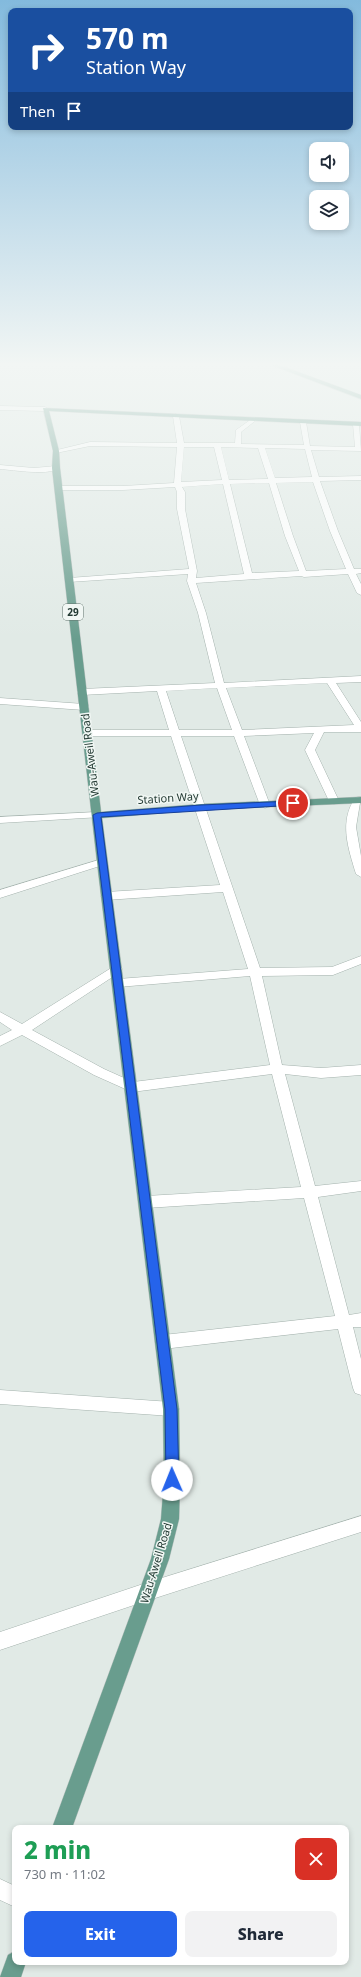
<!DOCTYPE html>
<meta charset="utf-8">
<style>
:root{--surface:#fff;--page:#f2f2f3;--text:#1f2937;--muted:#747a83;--accent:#2563eb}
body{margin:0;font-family:"Noto Sans",sans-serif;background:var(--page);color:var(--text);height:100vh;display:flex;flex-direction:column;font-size:15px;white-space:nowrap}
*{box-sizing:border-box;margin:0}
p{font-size:13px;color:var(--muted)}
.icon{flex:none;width:22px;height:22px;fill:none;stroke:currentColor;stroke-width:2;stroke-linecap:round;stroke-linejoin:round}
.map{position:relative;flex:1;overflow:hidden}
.panel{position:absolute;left:12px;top:1825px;width:337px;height:140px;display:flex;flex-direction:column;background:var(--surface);border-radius:8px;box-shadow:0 2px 6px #0003}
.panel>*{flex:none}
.hud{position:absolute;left:8px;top:8px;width:345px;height:122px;border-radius:8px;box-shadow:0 2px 6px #0003;background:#1a4fa0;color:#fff;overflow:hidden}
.fabs{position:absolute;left:309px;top:142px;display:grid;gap:8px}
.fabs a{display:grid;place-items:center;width:40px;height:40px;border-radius:8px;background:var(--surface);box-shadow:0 2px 6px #0003;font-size:20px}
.pin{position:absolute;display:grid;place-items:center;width:34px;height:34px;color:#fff;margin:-17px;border:2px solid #fff;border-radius:50%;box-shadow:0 1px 4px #0007}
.me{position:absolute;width:44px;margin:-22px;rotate:359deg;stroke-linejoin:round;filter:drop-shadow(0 0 3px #0008)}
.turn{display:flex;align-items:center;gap:14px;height:84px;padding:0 12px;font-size:18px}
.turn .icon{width:52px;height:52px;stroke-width:2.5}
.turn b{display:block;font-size:28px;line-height:34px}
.then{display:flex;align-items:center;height:38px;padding:0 12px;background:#0003;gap:8px;font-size:15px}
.round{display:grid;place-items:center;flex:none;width:42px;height:42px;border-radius:8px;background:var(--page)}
.summary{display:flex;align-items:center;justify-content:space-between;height:68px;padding:0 12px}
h1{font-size:24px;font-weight:800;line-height:30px;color:#1e9e55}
.button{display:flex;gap:8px;margin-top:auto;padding:8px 12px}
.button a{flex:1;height:46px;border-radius:8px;background:var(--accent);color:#fff;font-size:16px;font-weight:800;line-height:46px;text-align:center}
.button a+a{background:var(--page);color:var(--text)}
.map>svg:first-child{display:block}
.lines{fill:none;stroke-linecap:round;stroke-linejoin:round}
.minor-casing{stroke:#a4b2ad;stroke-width:1}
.major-casing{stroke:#bdc4c2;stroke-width:1}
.minor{fill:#fff;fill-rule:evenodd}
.major{fill:#699d8e;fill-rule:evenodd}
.route{fill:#2563eb;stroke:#184099}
.labels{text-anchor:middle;stroke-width:3;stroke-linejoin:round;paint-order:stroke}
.shield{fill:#f1f7f4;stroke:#61736d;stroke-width:1}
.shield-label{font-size:10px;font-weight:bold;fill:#233a33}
.street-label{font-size:11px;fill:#233a33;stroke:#f1f7f4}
</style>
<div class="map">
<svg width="361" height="1977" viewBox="0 0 361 1977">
<rect width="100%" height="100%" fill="#e1eae6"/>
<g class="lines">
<!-- minor casing -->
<g class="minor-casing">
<path id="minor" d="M 0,406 L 45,407 L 48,409 L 45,411 L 0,410 Z
M 176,414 L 179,416 L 184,443 L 235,443 L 236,430 L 253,418 L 256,420 L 255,421 L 241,432 L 241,444 L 304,445 L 300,422 L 303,420 L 306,422 L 310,446 L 355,447 L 353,424 L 356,422 L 359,424 L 361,451 L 311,450 L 319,477 L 361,476 L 361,480 L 320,481 L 338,531 L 354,569 L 361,569 L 361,573 L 356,574 L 361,584 L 361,595 L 357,593 L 348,574 L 304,577 L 301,576 L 196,583 L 206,613 L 224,683 L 361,676 L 361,682 L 336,683 L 361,722 L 361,732 L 324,732 L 315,750 L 339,801 L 334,804 L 329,801 L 305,750 L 314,733 L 244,736 L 270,805 L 265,808 L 260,805 L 234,736 L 181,736 L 260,968 L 332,967 L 361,956 L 361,964 L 333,975 L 262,976 L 282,1065 L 321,1068 L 361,1065 L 361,1075 L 321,1078 L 285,1074 L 315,1186 L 361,1181 L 361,1191 L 318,1197 L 349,1315 L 361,1313 L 361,1327 L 353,1327 L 361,1359 L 361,1395 L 355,1393 L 353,1388 L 338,1329 L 163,1349 L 158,1347 L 155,1342 L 158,1337 L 163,1335 L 335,1316 L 304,1198 L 146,1208 L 141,1206 L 139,1202 L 141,1198 L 146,1196 L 301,1187 L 272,1074 L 132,1092 L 94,1075 L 22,1035 L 0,1046 L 0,1036 L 12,1030 L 0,1022 L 0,1012 L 22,1024 L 116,965 L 120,966 L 122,969 L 120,972 L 32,1030 L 104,1069 L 133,1082 L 270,1065 L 250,976 L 118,987 L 114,986 L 112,983 L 114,980 L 118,979 L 248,969 L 223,892 L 106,900 L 100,896 L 106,892 L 220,885 L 171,736 L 87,736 L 82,733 L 87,730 L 169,730 L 157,691 L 82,695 L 77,692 L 82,689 L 215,683 L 198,613 L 187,581 L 188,574 L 69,582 L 65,580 L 69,578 L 189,569 L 177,509 L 177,492 L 175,487 L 123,490 L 59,490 L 55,488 L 59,486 L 123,486 L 174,483 L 177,447 L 90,446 L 56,453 L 53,451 L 90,442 L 177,443 L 173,416 ZM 184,447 L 214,447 L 222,480 L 181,482 ZM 221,447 L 258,448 L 268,479 L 229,480 ZM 265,448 L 305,449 L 312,477 L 275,478 ZM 313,482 L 330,531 L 346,569 L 306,571 L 293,536 L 276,483 ZM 269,483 L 285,536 L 299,571 L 252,573 L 230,484 ZM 223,484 L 244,574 L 196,578 L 197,571 L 185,509 L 185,492 L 182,487 ZM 327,683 L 354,725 L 242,730 L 226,688 ZM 217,688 L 232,730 L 179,730 L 166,691 Z
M 0,465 L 34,468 L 56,466 L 60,468 C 49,476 14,470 0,469 Z
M 0,698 L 84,704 L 89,707 L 84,710 L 0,704 Z
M 359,797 L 361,797 L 356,827 L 361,856 L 361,877 L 356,874 C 348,848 339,822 355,798 Z
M 97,812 L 101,813 L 102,815 L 101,817 L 0,823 L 0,817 Z
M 102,859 L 107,862 L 106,864 L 0,898 L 0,890 Z
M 0,1390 L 171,1402 L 177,1404 L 179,1409 L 177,1414 L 171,1416 L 0,1404 Z
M 361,1516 L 361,1532 L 149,1600 L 0,1650 L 0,1632 L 149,1582 Z
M 0,1879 L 15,1886 L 15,1907 L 0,1900 Z"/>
</g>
<!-- major casing -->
<g class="major-casing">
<path id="major" d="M 263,362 L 271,362 L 361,395 L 361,399 Z
M 43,408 L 361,422 L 361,426 L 49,411 L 59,451 L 60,468 L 101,812 L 201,804 L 361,797 L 361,803 L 201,810 L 102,818 L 179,1409 L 180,1480 L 179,1519 L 169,1559 L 72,1828 L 52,1828 L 151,1559 L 161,1519 L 164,1480 L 163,1409 L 97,862 L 52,468 L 53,451 Z
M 15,1951 L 15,1962 L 26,1962 L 21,1977 L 0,1977 L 8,1955 Z"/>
</g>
<!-- minor -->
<use href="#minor" class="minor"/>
<!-- major -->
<use href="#major" class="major"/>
</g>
<!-- sky -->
<linearGradient id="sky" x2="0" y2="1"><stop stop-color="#83badd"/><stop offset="0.57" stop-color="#f2f6f4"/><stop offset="1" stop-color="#f2f6f4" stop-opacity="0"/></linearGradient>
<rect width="361" height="639" fill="url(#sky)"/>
<!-- route -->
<path class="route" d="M 293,801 L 297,803 L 295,805 L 101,817 L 177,1409 L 179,1480 L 177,1484 L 172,1486 L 168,1484 L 166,1480 L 165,1409 L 93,815 L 97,813 L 201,805 Z"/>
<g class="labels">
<!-- shield labels -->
<rect class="shield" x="63" y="604" width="20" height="16" rx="3"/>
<g class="shield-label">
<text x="73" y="616">29</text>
</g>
<!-- street labels -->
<g class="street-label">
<text transform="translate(90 755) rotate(-97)" y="4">Wau-Aweil Road</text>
<text transform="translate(168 798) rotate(-4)" y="4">Station Way</text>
<text transform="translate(156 1563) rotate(-73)" y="4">Wau-Aweil Road</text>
</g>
</g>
</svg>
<div class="fabs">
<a><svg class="icon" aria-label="sound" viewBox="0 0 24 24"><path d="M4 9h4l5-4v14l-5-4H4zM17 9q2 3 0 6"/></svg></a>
<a><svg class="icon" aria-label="layers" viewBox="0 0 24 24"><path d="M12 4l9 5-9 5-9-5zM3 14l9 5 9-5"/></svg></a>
</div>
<div class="pin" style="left:293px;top:803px;background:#d93025"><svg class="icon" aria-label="arrive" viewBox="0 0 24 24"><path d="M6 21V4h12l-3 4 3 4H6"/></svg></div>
<svg class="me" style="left:172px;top:1480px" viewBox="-20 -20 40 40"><circle r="19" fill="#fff"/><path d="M0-13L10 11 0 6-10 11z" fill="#2563eb"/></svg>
<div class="hud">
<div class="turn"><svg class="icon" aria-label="right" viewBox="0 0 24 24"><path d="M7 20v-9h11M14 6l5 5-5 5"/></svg><div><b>570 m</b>Station Way</div></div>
<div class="then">Then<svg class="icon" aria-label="arrive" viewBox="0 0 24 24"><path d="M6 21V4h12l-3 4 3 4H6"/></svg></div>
</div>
<section class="panel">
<div class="summary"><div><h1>2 min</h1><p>730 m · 11:02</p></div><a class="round" style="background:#d93025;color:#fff"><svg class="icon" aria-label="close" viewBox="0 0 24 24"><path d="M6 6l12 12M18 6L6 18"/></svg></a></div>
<div class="button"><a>Exit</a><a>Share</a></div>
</section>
</div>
